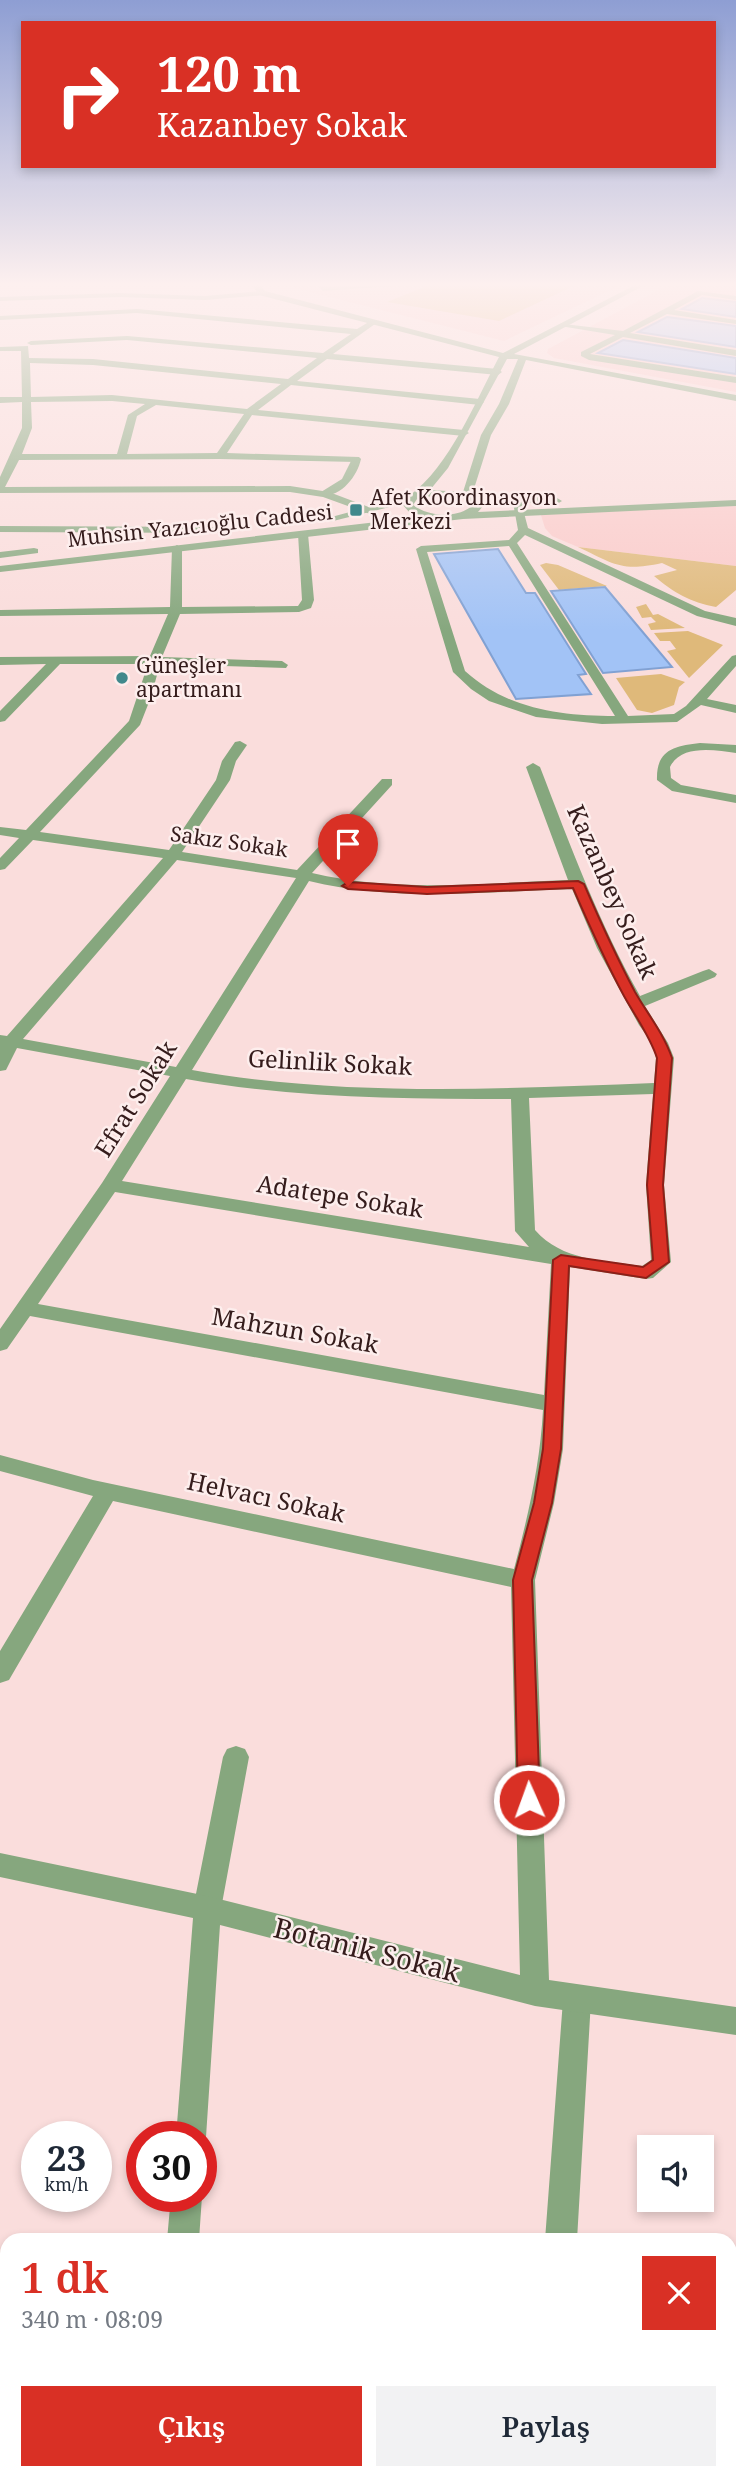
<!DOCTYPE html>
<html lang="tr">
<meta charset="utf-8">
<style>
:root{--surface:#fff;--page:#f2f2f3;--text:#1f2937;--muted:#747a83;--accent:#d93025}
body{margin:0;font-family:"Noto Serif",serif;background:var(--page);color:var(--text);height:100vh;display:flex;flex-direction:column;font-size:26px;white-space:nowrap}
*{box-sizing:border-box;margin:0}
p{font-size:23px;color:var(--muted)}
.icon{flex:none;width:38px;height:38px;fill:none;stroke:currentColor;stroke-width:2;stroke-linecap:round;stroke-linejoin:round}
.map{position:relative;flex:1;overflow:hidden}
.sheet{position:absolute;left:0px;top:2233px;width:737px;height:247px;display:flex;flex-direction:column;background:var(--surface);border-radius:21px 21px 0 0;box-shadow:0 4px 10px #0003}
.sheet>*{flex:none}
.top-card{position:absolute;left:21px;top:21px;width:695px;height:147px;border-radius:0px;box-shadow:0 4px 10px #0003;background:#d93025;color:#fff;overflow:hidden}
.controls{position:absolute;left:637px;top:2135px;display:grid;gap:14px}
.controls a{display:grid;place-items:center;width:77px;height:77px;border-radius:0px;background:var(--surface);box-shadow:0 4px 10px #0003;font-size:35px}
.speed{position:absolute;left:21px;top:2121px;display:flex;gap:14px;font-size:35px;font-weight:700;text-align:center}
.speed>*{display:grid;place-content:center;width:91px;height:91px;border-radius:50%;background:var(--surface);box-shadow:0 4px 10px #0003;line-height:1}
.speed small{font-size:18px;font-weight:400}
.speed .limit{border:10px solid #d22;background:#fff;color:#111}
.pin{position:absolute;display:grid;place-items:center;width:60px;height:60px;color:#fff;margin:-72px -30px;border-radius:50% 50% 50% 0;rotate:-45deg;box-shadow:0 0 7px #0007}
.pin .icon{rotate:45deg}
.me{position:absolute;width:77px;margin:-38px;rotate:358deg;stroke-linejoin:round;filter:drop-shadow(0 0 5px #0008)}
.turn{display:flex;align-items:center;gap:24px;height:147px;padding:0 21px;font-size:32px}
.turn .icon{width:91px;height:91px;stroke-width:2.5}
.turn b{display:block;font-size:49px;line-height:60px}
.round{display:grid;place-items:center;flex:none;width:74px;height:74px;border-radius:0px;background:var(--page)}
.overview{display:flex;align-items:center;justify-content:space-between;height:119px;padding:0 21px}
h1{font-size:42px;font-weight:600;line-height:52px;color:var(--accent)}
.primary-button{display:flex;gap:14px;margin-top:auto;padding:14px 21px}
.primary-button a{flex:1;height:80px;border-radius:0px;background:var(--accent);color:#fff;font-size:28px;font-weight:600;line-height:80px;text-align:center}
.primary-button a+a{background:var(--page);color:var(--text)}
.map>svg:first-child{display:block}
.built{fill:#facac9}
.green{fill:#dfb97a}
.building{fill:#a2c3f6;stroke:#81a1d3;stroke-width:2}
.lines{fill:none;stroke-linecap:round;stroke-linejoin:round}
.service{fill:#86a77e;fill-rule:evenodd}
.minor{fill:#86a77e;fill-rule:evenodd}
.tertiary{fill:#86a77e;fill-rule:evenodd}
.route{fill:#d93025;stroke:#8d1f18;stroke-width:2}
.poi-dot{fill:#41898c;stroke:#fdeeed;stroke-width:2.5}
.labels{text-anchor:middle;stroke-width:5;stroke-linejoin:round;paint-order:stroke}
.far-poi-label{font-size:21px;fill:#351c1c;stroke:#fdeeed;text-anchor:start}
.far-street-label{font-size:21px;fill:#351c1c;stroke:#fdeeed}
.street-label{font-size:24px;fill:#351c1c;stroke:#fdeeed}
.near-street-label{font-size:28px;fill:#351c1c;stroke:#fdeeed}
</style>
<div class="map">
<svg width="736" height="2479" viewBox="0 0 736 2479">
<rect width="100%" height="100%" fill="#fadddc"/>
<!-- built -->
<path class="built" d="M 282,285 L 621,285 L 504,341 Z
M 668,285 L 736,285 L 736,392 L 554,358 L 547,353 L 548,349 Z
M 736,506 L 736,566 L 578,547 L 552,536 L 545,528 L 540,512 Z"/>
<!-- green -->
<path class="green" d="M 429,285 L 576,285 L 499,321 L 387,302 Z
M 578,547 L 736,566 L 736,590 L 716,607 C 690,602 674,593 654,576 L 677,570 L 662,563 C 621,572 614,564 578,547 Z
M 546,563 L 558,565 L 607,586 L 559,590 L 540,565 Z
M 646,604 L 653,615 L 658,614 L 685,628 L 651,630 L 648,624 L 656,622 L 651,617 L 642,618 L 636,607 Z
M 688,631 L 723,645 L 689,678 L 667,651 L 676,649 L 670,641 L 660,641 L 654,633 Z
M 661,674 L 685,682 L 679,687 L 674,705 L 652,713 L 637,710 L 616,678 Z"/>
<!-- building -->
<path class="building" d="M 702,298 L 736,302 L 736,317 L 682,309 Z
M 667,317 L 736,326 L 736,347 L 638,332 Z
M 623,340 L 736,358 L 736,374 L 598,353 Z
M 498,549 L 526,593 L 535,593 L 586,674 L 578,675 L 591,694 L 516,699 L 434,554 Z
M 605,587 L 672,667 L 603,673 L 551,591 Z"/>
<g class="lines">
<!-- service -->
<path class="service" d="M 317,285 L 326,287 L 407,285 L 323,291 Z
M 698,291 L 736,296 L 736,300 L 702,295 L 674,310 L 736,320 L 736,324 L 667,314 L 630,333 L 736,350 L 736,356 L 623,337 L 590,354 L 736,377 L 736,383 L 589,360 L 581,356 L 581,352 L 615,335 L 560,326 L 564,324 L 623,331 Z
M 353,457 L 361,459 C 357,477 341,497 321,496 L 321,492 L 342,479 Z
M 512,497 L 520,497 L 526,508 L 524,513 L 528,528 L 705,611 L 736,618 L 736,626 L 697,616 L 525,535 L 517,543 L 628,716 L 674,714 L 686,706 L 732,656 L 736,655 L 736,666 L 707,699 L 736,705 L 736,713 L 701,705 L 677,722 L 602,724 L 536,717 L 489,701 L 471,689 L 453,672 L 416,549 L 421,546 L 509,540 L 518,530 ZM 509,546 L 615,716 C 560,716 507,709 465,671 L 427,552 Z
M 700,743 L 736,745 L 736,753 C 715,750 681,744 670,767 L 671,778 L 681,785 L 736,795 L 736,803 L 672,791 L 657,780 C 656,750 674,746 700,743 Z
M 236,1746 L 245,1749 L 249,1757 L 221,1909 L 217,1918 L 207,1922 L 197,1918 L 193,1909 L 223,1757 L 227,1749 Z
M 577,1986 L 587,1990 L 591,2000 L 577,2240 L 545,2240 L 563,2000 L 567,1990 Z"/>
<!-- minor -->
<path class="minor" d="M 262,291 L 265,295 L 205,300 L 120,297 L 0,301 L 0,297 L 120,293 L 205,296 Z
M 137,309 L 357,329 L 372,320 L 375,324 L 333,354 L 498,369 L 502,372 L 498,375 L 327,359 L 297,381 L 480,399 L 484,402 L 480,405 L 291,385 L 258,410 L 464,430 L 469,433 L 464,436 L 252,415 L 227,453 L 359,457 L 361,459 L 356,462 L 220,459 L 19,460 L 5,487 L 290,486 L 329,492 L 374,509 L 374,513 L 370,514 L 323,497 L 290,492 L 0,493 L 0,477 L 22,428 L 22,402 L 0,403 L 0,397 L 22,397 L 21,351 L 0,351 L 0,347 L 28,346 L 29,358 L 93,359 L 288,379 L 317,358 L 127,340 L 31,345 L 27,343 L 31,341 L 127,336 L 323,353 L 351,334 L 137,313 L 0,320 L 0,316 ZM 30,363 L 93,365 L 281,384 L 247,409 L 112,395 L 31,397 ZM 112,401 L 145,404 L 128,415 L 117,454 L 22,454 L 32,428 L 31,402 ZM 156,405 L 244,414 L 217,453 L 127,454 L 137,416 Z
M 0,526 L 223,527 L 228,530 L 223,533 L 0,532 Z
M 303,531 L 308,534 L 314,600 L 311,608 L 299,612 L 180,614 L 162,657 L 282,661 L 288,665 L 286,668 L 160,664 L 151,697 L 140,725 L 40,832 L 169,850 L 216,780 L 222,761 L 235,742 L 240,741 L 247,745 L 236,761 L 230,780 L 182,852 L 297,870 L 382,779 L 392,779 L 392,785 L 312,873 C 396,893 483,883 568,880 L 526,767 L 533,763 L 540,767 C 570,845 599,923 640,996 L 703,971 L 709,969 L 717,974 L 715,977 L 645,1006 L 668,1043 L 674,1058 L 664,1185 L 671,1262 L 653,1278 L 646,1279 L 570,1267 L 563,1449 L 554,1503 L 535,1580 L 549,1980 L 736,2007 L 736,2035 L 535,2006 L 220,1925 L 206,2137 L 201,2148 L 201,2137 L 176,2137 L 193,1918 L 0,1877 L 0,1853 L 207,1896 L 520,1975 L 511,1587 L 113,1501 L 9,1680 L 0,1683 L 0,1651 L 93,1496 L 0,1471 L 0,1455 L 93,1480 L 514,1569 C 528,1516 540,1465 543,1410 L 30,1316 L 7,1349 L 0,1351 L 0,1329 L 102,1183 L 170,1076 L 17,1048 L 6,1070 L 0,1071 L 0,1035 L 7,1036 L 163,858 L 33,840 L 5,869 L 0,870 L 0,858 L 19,838 L 0,835 L 0,827 L 26,830 L 129,721 L 148,664 L 60,664 L 5,721 L 0,722 L 0,711 L 46,664 L 0,665 L 0,657 L 150,656 L 168,614 L 0,616 L 0,610 L 170,607 L 172,548 L 177,545 L 182,548 L 182,607 L 298,606 L 302,600 L 298,534 ZM 177,860 L 296,878 L 176,1067 L 23,1039 ZM 309,881 C 395,902 484,892 572,889 L 597,948 L 639,1025 L 652,1043 L 656,1058 L 654,1083 C 501,1089 343,1097 192,1070 ZM 186,1079 C 293,1098 403,1099 511,1099 L 515,1231 L 529,1247 L 122,1181 ZM 653,1094 L 646,1185 L 651,1260 L 642,1266 C 603,1260 562,1261 535,1230 L 529,1098 ZM 115,1192 L 551,1264 L 544,1395 L 38,1304 Z
M 201,2193 L 202,2196 L 199,2240 L 167,2240 L 171,2196 L 201,2196 Z
M 150,2473 L 184,2473 L 183,2479 L 149,2479 Z"/>
<!-- tertiary -->
<path class="tertiary" d="M 252,285 L 260,285 L 265,291 L 503,353 L 635,285 L 645,285 L 514,354 L 736,395 L 736,401 L 526,360 L 509,404 L 491,435 L 472,495 L 557,498 L 562,501 L 557,504 L 480,501 L 484,505 L 478,512 L 736,500 L 736,506 L 463,519 L 0,572 L 0,566 L 420,517 L 410,513 L 402,504 L 329,522 L 324,519 L 409,496 C 450,466 475,402 499,357 L 259,295 ZM 507,359 L 518,359 L 499,404 L 481,435 L 463,492 L 430,490 L 448,468 ZM 432,496 L 462,498 L 473,505 C 458,519 429,517 413,505 L 417,499 Z
M 34,548 L 38,549 L 38,553 L 0,558 L 0,552 Z"/>
</g>
<!-- sky -->
<linearGradient id="sky" x2="0" y2="1"><stop stop-color="#8e9ed3"/><stop offset="0.45" stop-color="#fdf0ef"/><stop offset="1" stop-color="#fdf0ef" stop-opacity="0"/></linearGradient>
<rect width="736" height="632" fill="url(#sky)"/>
<!-- route -->
<path class="route" d="M 578,881 L 584,884 C 600,921 616,956 635,992 C 647,1013 664,1034 672,1058 L 663,1185 L 669,1262 L 646,1278 L 569,1266 L 561,1449 L 552,1503 L 532,1580 L 540,1800 L 537,1807 L 529,1809 L 521,1807 L 518,1800 L 513,1580 L 534,1503 L 543,1449 L 553,1260 L 561,1255 L 643,1267 L 653,1260 L 647,1185 L 657,1058 C 650,1036 635,1016 624,996 C 605,961 589,925 573,888 L 427,894 L 348,889 L 342,886 L 348,882 L 427,887 Z"/>
<!-- markers -->
<g class="poi-dot">
<rect x="349" y="503" width="14" height="14" rx="3.5"/>
<circle cx="122" cy="678" r="7"/>
</g>
<g class="labels">
<!-- far-poi labels -->
<g class="far-poi-label">
<text x="370" y="505">Afet Koordinasyon<tspan x="370" dy="24">Merkezi</tspan></text>
<text x="136" y="673">Güneşler<tspan x="136" dy="24">apartmanı</tspan></text>
</g>
<!-- far-street labels -->
<g class="far-street-label">
<text transform="translate(200 526) rotate(-6)" y="7">Muhsin Yazıcıoğlu Caddesi</text>
<text transform="translate(229 842) rotate(8)" y="7">Sakız Sokak</text>
</g>
<!-- street labels -->
<g class="street-label">
<text transform="translate(612 892) rotate(66)" y="8">Kazanbey Sokak</text>
<text transform="translate(330 1063) rotate(3)" y="8">Gelinlik Sokak</text>
<text transform="translate(136 1099) rotate(-58)" y="8">Efrat Sokak</text>
<text transform="translate(340 1197) rotate(9)" y="8">Adatepe Sokak</text>
<text transform="translate(295 1331) rotate(10)" y="8">Mahzun Sokak</text>
<text transform="translate(266 1498) rotate(12)" y="8">Helvacı Sokak</text>
</g>
<!-- near-street labels -->
<g class="near-street-label">
<text transform="translate(367 1950) rotate(14)" y="10">Botanik Sokak</text>
</g>
</g>
</svg>
<div class="controls">
<a><svg class="icon" aria-label="sound" viewBox="0 0 24 24"><path d="M4 9h4l5-4v14l-5-4H4zM17 9q2 3 0 6"/></svg></a>
</div>
<div class="speed"><div>23<small>km/h</small></div><div class="limit">30</div></div>
<div class="pin" style="left:348px;top:886px;background:#d93025"><svg class="icon" aria-label="arrive" viewBox="0 0 24 24"><path d="M6 21V4h12l-3 4 3 4H6"/></svg></div>
<svg class="me" style="left:529px;top:1800px" viewBox="-20 -20 40 40"><circle r="17" fill="#d93025" stroke="#fff" stroke-width="3"/><path d="M0-11L8 9 0 5-8 9z" fill="#fff"/></svg>
<div class="top-card">
<div class="turn"><svg class="icon" aria-label="right" viewBox="0 0 24 24"><path d="M7 20v-9h11M14 6l5 5-5 5"/></svg><div><b>120 m</b>Kazanbey Sokak</div></div>
</div>
<section class="sheet">
<div class="overview"><div><h1>1 dk</h1><p>340 m · 08:09</p></div><a class="round" style="background:#d93025;color:#fff"><svg class="icon" aria-label="close" viewBox="0 0 24 24"><path d="M6 6l12 12M18 6L6 18"/></svg></a></div>
<div class="primary-button"><a>Çıkış</a><a>Paylaş</a></div>
</section>
</div>
